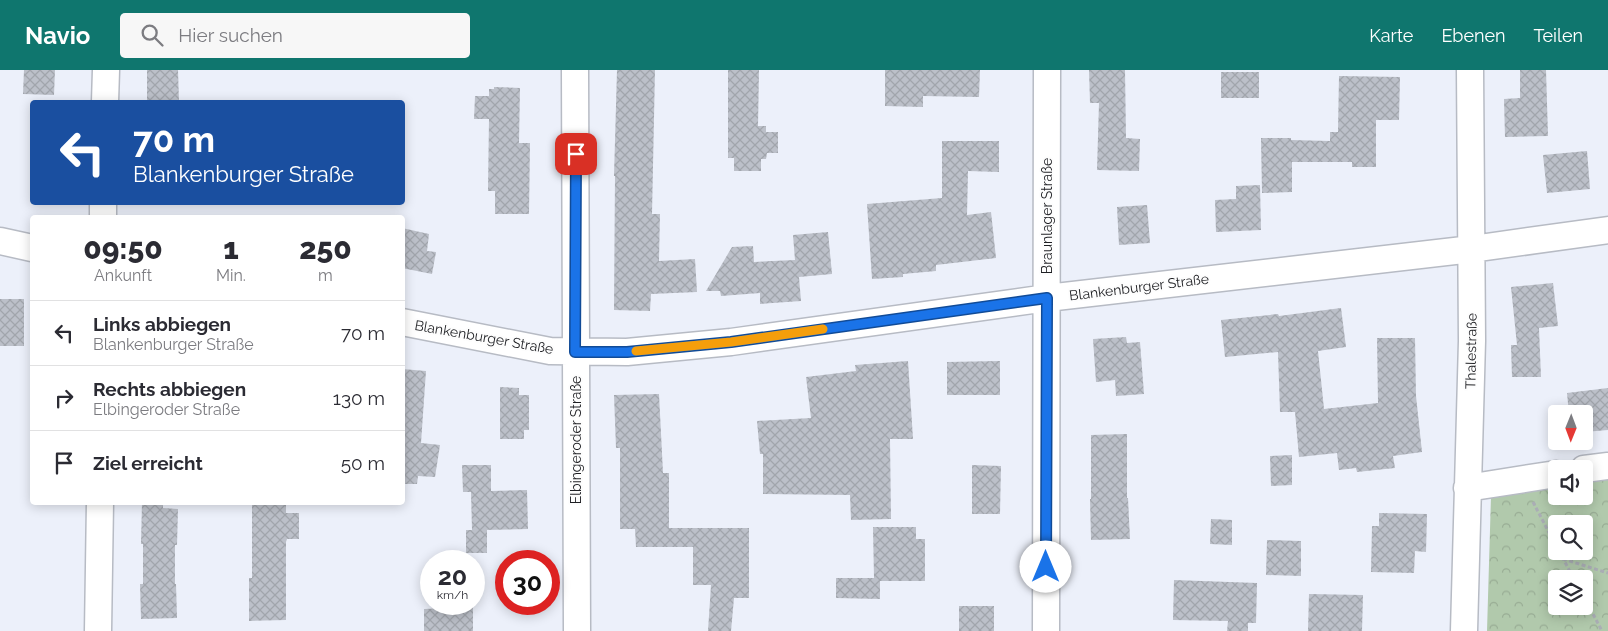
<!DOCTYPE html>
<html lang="de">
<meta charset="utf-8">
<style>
:root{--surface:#fff;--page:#f7f7f7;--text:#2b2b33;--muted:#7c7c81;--line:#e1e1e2;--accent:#0f766e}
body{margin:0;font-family:Raleway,sans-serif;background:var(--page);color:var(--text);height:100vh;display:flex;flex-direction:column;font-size:19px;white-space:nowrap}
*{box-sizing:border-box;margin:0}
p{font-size:16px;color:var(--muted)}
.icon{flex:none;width:28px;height:28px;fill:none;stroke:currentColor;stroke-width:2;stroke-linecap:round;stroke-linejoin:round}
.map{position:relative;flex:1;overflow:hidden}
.panel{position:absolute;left:30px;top:145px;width:375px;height:290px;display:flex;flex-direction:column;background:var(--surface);border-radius:5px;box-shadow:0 2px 12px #0003}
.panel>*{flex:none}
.top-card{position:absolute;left:30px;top:30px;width:375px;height:105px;border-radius:5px;box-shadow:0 2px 12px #0003;background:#1a4fa0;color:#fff;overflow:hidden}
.needle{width:32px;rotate:181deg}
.buttons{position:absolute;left:1548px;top:335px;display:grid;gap:10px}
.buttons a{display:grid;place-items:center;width:45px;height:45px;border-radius:5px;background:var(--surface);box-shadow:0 2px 12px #0003;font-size:25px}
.speed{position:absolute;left:420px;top:480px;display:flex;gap:10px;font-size:25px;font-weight:700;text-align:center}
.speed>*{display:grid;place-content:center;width:65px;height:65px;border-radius:50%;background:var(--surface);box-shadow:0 2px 12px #0003;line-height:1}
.speed small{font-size:12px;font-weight:400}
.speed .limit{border:8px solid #d22;background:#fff;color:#111}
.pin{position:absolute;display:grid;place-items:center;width:42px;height:42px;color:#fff;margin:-21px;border-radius:10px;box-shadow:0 2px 8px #0006}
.me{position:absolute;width:55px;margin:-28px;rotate:0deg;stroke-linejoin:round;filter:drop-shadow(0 0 4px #0008)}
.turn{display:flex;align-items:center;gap:18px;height:105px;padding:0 20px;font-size:22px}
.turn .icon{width:65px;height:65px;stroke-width:2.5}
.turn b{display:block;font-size:35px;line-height:42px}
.eta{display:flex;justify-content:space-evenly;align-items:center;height:85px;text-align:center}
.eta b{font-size:30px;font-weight:800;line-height:35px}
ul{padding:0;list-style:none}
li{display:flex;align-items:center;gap:15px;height:65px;padding:0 20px;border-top:1px solid var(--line)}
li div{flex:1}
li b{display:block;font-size:19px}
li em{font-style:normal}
header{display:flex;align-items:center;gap:30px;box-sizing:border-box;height:70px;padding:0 25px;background:var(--accent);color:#fff}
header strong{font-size:24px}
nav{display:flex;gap:28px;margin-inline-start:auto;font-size:18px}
.search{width:350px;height:45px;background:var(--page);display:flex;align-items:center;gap:12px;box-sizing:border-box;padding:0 18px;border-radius:5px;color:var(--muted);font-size:19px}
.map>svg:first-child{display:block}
.forest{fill:url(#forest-crowns);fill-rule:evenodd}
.building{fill:url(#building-cross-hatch)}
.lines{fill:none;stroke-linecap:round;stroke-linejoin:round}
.minor-casing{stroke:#b7bbc4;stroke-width:29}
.path{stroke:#aaadb5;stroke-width:3;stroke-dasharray:4 2.5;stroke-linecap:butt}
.minor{stroke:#fff;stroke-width:26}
.route-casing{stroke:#114b97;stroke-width:12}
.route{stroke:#1a73e8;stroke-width:9}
.slow{stroke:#f59e0b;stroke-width:9}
.labels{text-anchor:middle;stroke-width:4;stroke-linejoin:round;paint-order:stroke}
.street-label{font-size:14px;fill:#1e1f23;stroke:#fdfdfd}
</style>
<header>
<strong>Navio</strong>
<div class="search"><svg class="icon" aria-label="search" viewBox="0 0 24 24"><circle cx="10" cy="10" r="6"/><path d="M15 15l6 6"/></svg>Hier suchen</div>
<nav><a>Karte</a><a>Ebenen</a><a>Teilen</a></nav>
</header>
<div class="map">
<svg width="1608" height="561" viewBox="0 0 1608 561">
<defs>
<pattern id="forest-crowns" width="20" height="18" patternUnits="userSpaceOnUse" patternTransform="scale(1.25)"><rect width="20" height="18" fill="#b1c9ac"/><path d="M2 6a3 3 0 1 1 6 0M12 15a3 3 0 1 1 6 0" fill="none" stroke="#98ac94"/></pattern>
<pattern id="building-cross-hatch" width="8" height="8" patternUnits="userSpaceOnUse" patternTransform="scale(1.25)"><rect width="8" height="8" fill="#bcc0c9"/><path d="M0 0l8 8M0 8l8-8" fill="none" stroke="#a1a5ac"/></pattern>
</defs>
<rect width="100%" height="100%" fill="#ecf0fa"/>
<!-- forest -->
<path class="forest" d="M 1608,407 L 1608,561 L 1487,561 L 1491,426 L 1556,415 L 1556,426 L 1584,426 L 1584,411 ZM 1556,454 L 1584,454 L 1584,481 L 1556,481 ZM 1556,509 L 1584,509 L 1584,536 L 1556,536 Z"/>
<!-- building -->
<path class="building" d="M 24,0 L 55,0 L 54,25 L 23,24 Z
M 147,0 L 178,0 L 179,32 L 147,32 Z
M 617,0 L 655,0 L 652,144 L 660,144 L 659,191 L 695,189 L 697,222 L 651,224 L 650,241 L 614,240 L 615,106 L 614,106 Z
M 728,0 L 759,0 L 758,56 L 766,56 L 766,62 L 778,62 L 778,83 L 767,83 L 766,89 L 761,89 L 761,101 L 734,101 L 734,88 L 728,88 Z
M 885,0 L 980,0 L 979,27 L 923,26 L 923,37 L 885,36 Z
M 1089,0 L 1125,0 L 1126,68 L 1140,69 L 1139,101 L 1097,100 L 1099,33 L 1090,33 Z
M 1520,0 L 1546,0 L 1548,66 L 1505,67 L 1504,29 L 1520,28 Z
M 1221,2 L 1259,2 L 1259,28 L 1221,28 Z
M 1339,6 L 1400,7 L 1399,50 L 1376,50 L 1376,97 L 1352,97 L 1352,92 L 1292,92 L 1292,122 L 1262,123 L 1261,68 L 1291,68 L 1291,70 L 1330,71 L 1330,62 L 1338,62 Z
M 494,17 L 520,18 L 519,73 L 530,73 L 529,144 L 495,144 L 495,121 L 488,121 L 489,49 L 474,49 L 475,26 L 489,26 L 489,19 L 494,19 Z
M 942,71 L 999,71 L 999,102 L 968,101 L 967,145 L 991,142 L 996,188 L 936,195 L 936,201 L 903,204 L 903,207 L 872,209 L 867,134 L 942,128 Z
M 1587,81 L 1590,119 L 1547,123 L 1543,85 Z
M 1260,115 L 1261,160 L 1216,162 L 1215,130 L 1236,129 L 1236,116 Z
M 1147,135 L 1150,173 L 1119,175 L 1117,137 Z
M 402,158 L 429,164 L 427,181 L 436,182 L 432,204 L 402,198 Z
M 828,162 L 832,204 L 799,207 L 801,231 L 760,234 L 760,223 L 721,226 L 720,221 L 706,221 L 732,177 L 753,176 L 754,192 L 795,190 L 793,165 Z
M 1553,213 L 1558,256 L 1539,258 L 1541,307 L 1512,307 L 1511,275 L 1517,275 L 1511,217 Z
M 0,229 L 24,229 L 24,276 L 0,276 Z
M 1341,238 L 1346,277 L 1318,281 L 1324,339 L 1378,333 L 1377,268 L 1415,268 L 1416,326 L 1422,382 L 1393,386 L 1395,398 L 1357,402 L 1356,398 L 1339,400 L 1337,383 L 1299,387 L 1295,342 L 1280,342 L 1278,282 L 1225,287 L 1221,250 L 1278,244 L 1279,246 Z
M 1126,267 L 1127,273 L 1140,272 L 1144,324 L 1116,326 L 1115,310 L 1096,312 L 1093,269 Z
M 908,291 L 913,369 L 890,369 L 891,449 L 851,450 L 850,425 L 763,424 L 763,384 L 760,384 L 757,351 L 811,348 L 806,307 L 856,301 L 855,295 Z
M 1000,291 L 1000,325 L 947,325 L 947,292 Z
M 402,299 L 426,301 L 421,373 L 440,375 L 435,407 L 418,406 L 417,414 L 402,414 Z
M 500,317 L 519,318 L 519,325 L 529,325 L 529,360 L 524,360 L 524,369 L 500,369 Z
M 1608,318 L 1608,360 L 1584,362 L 1584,344 L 1569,344 L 1567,323 Z
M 659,324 L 663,403 L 669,403 L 669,458 L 749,458 L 749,528 L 734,528 L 731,561 L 708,561 L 711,515 L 693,515 L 693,477 L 636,477 L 635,459 L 620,459 L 620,378 L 616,378 L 614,325 Z
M 1127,364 L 1127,428 L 1128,428 L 1130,469 L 1091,470 L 1090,429 L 1091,429 L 1091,365 Z
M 1292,385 L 1292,415 L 1271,416 L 1270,386 Z
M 462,395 L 491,395 L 491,421 L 527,420 L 528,459 L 484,460 L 487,460 L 487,483 L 466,483 L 466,460 L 472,460 L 471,422 L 463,422 Z
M 972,395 L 1001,396 L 1000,444 L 972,444 Z
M 142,432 L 163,432 L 163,438 L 178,439 L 177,475 L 175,475 L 175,514 L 176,514 L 177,548 L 141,549 L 140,514 L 143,514 L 143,474 L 141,474 Z
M 252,432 L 286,432 L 286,443 L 299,443 L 299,469 L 287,469 L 286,472 L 286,550 L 249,551 L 249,508 L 252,508 Z
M 1379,443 L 1427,444 L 1426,482 L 1415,481 L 1414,503 L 1371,502 L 1372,456 L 1379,456 Z
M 1211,449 L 1232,450 L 1232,475 L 1210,474 Z
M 873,457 L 916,457 L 916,469 L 925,469 L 925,511 L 880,511 L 880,529 L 836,528 L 836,508 L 874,508 Z
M 1267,470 L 1301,471 L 1301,506 L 1266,505 Z
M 1174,510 L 1257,513 L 1256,553 L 1248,553 L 1248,561 L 1227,561 L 1228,551 L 1173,550 Z
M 1309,524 L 1363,525 L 1362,561 L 1308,561 Z
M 959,536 L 994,536 L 994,561 L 959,561 Z
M 473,537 L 473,561 L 424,561 L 424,539 Z"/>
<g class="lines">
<!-- minor casing -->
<g class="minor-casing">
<path id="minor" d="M 575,0 L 577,561
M 105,32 L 106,0
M 103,148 L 103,132
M 0,171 L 32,178
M 402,252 L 550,281 L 627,282 L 731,272 L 1047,228 L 1472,179 L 1608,160
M 1584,399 L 1608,396
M 1467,418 L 1556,404
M 98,561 L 100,432
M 1046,561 L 1047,0
M 1464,561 L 1472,271 L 1470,0"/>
</g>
<!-- path -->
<path class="path" d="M 1533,432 L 1556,476
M 1559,481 L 1574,509
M 1563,489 L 1608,503
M 1584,527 L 1602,561"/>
<!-- minor -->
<use href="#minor" class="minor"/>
</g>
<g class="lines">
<!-- route casing -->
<g class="route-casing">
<path id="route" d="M 576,84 L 575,282 L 627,282 L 731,272 L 1047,228 L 1046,497"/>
</g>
<!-- route -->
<use href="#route" class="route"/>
<!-- slow -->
<path class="slow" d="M 636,281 L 731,272 L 823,259"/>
</g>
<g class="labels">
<!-- street labels -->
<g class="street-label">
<text transform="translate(1047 146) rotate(-90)" y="5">Braunlager Straße</text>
<text transform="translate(1139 217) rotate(-7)" y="5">Blankenburger Straße</text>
<text transform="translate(484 267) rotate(10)" y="5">Blankenburger Straße</text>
<text transform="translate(1471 281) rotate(-89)" y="5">Thalestraße</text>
<text transform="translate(576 370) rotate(-90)" y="5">Elbingeroder Straße</text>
</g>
</g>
</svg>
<div class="buttons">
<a><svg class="needle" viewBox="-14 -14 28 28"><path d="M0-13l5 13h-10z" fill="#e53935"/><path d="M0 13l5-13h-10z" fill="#7c7c81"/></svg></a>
<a><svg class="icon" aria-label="sound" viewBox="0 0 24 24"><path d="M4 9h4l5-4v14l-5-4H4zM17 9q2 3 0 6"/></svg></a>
<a><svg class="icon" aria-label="search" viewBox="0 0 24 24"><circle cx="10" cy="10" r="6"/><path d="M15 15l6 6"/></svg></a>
<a><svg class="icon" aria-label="layers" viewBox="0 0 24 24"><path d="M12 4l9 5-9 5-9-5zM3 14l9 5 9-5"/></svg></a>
</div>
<div class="speed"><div>20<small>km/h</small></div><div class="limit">30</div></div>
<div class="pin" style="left:576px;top:84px;background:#d93025"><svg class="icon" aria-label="arrive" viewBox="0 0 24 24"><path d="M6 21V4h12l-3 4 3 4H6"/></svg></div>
<svg class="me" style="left:1046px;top:497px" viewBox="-20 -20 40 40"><circle r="19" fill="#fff"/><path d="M0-13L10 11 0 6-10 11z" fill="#1a73e8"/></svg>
<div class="top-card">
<div class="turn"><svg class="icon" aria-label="left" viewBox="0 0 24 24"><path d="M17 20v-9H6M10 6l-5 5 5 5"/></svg><div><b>70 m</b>Blankenburger Straße</div></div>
</div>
<section class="panel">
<div class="eta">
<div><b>09:50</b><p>Ankunft</p></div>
<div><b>1</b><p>Min.</p></div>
<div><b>250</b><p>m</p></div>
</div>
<ul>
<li><svg class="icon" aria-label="left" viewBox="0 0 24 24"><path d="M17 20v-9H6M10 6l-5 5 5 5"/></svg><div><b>Links abbiegen</b><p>Blankenburger Straße</p></div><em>70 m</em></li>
<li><svg class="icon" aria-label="right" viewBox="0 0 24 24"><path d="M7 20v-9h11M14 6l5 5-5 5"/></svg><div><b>Rechts abbiegen</b><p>Elbingeroder Straße</p></div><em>130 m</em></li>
<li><svg class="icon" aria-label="arrive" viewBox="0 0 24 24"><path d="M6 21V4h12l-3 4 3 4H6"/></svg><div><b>Ziel erreicht</b></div><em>50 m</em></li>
</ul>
</section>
</div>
